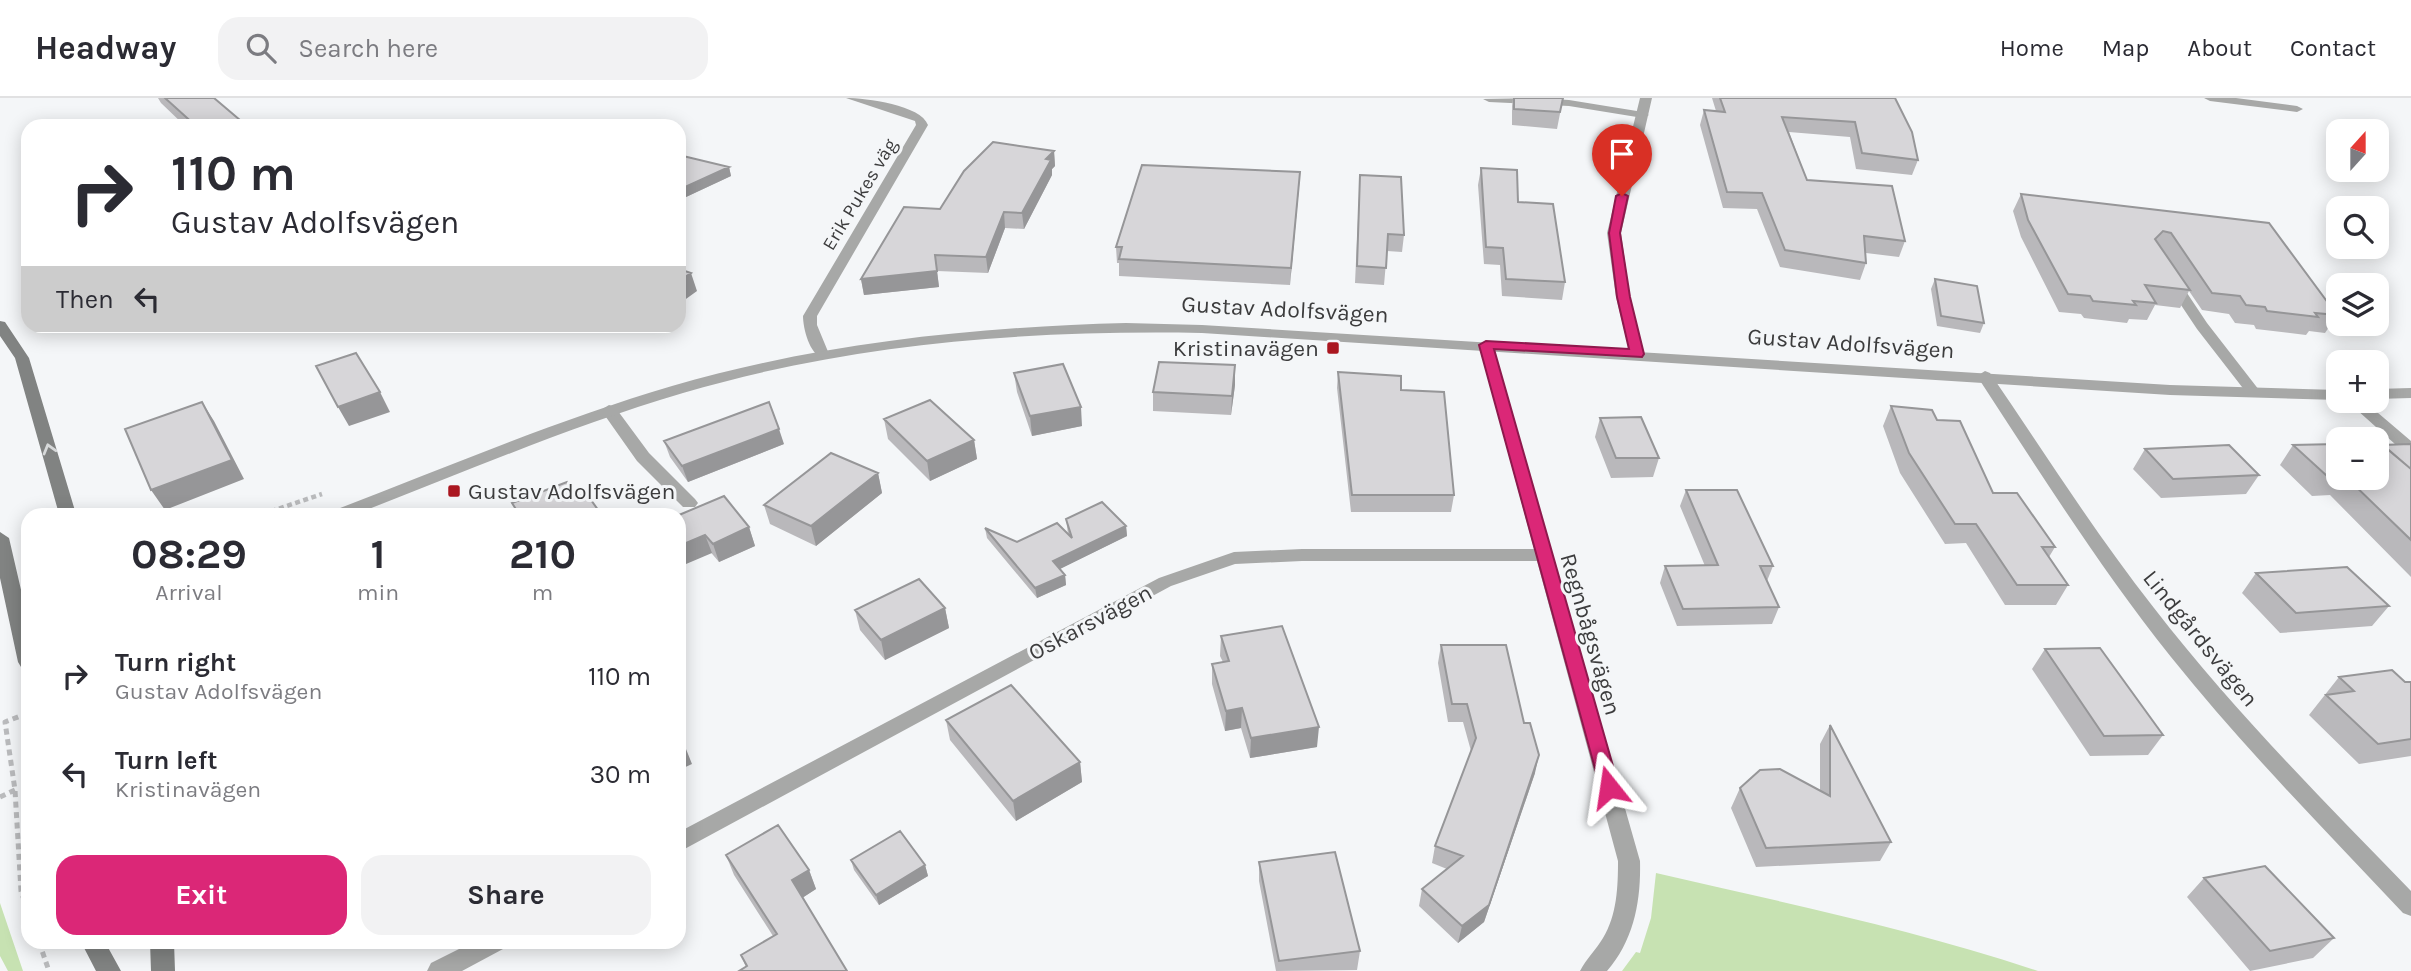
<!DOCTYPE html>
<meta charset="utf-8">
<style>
:root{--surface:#fff;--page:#f2f2f3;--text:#2b2b33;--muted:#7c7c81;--line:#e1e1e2;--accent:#db2777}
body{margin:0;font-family:Karla,sans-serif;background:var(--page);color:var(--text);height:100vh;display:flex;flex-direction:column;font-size:26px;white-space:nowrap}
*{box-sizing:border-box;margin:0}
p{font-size:23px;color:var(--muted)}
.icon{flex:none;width:38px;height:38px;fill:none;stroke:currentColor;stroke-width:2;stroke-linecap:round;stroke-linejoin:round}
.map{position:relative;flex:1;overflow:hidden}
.drawer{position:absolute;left:21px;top:410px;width:665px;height:441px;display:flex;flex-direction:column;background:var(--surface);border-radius:21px;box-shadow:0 4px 18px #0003}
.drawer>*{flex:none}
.hud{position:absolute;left:21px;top:21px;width:665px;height:214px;border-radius:21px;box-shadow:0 4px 18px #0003;background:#fff;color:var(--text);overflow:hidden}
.needle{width:46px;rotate:21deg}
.fabs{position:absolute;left:2326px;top:21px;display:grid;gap:14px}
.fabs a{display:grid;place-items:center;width:63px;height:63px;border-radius:14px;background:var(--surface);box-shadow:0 4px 18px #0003;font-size:35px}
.pin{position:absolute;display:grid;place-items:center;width:60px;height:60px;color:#fff;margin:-72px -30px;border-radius:50% 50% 50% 0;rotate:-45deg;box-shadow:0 0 7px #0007}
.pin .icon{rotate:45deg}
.me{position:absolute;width:77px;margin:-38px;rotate:345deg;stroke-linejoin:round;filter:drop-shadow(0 0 5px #0008)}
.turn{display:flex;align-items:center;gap:24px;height:147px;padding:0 35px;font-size:32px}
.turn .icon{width:91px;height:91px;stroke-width:2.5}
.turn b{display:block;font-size:49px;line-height:60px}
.then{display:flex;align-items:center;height:66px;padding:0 35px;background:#0003;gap:14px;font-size:26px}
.eta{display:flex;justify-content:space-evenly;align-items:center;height:119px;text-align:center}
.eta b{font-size:42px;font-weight:700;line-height:49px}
.button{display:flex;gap:14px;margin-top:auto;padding:14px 35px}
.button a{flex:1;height:80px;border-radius:21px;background:var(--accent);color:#fff;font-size:28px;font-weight:700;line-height:80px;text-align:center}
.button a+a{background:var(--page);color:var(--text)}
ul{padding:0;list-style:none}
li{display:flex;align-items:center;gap:21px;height:98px;padding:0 35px}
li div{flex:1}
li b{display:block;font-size:26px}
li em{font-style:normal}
header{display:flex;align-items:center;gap:42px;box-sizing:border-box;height:98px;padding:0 35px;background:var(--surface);border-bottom:2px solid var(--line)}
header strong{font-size:33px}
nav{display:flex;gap:38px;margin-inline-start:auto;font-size:24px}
.search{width:490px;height:63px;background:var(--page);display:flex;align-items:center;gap:18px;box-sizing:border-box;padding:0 24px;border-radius:21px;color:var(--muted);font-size:26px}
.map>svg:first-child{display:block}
.green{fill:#c7e2b2}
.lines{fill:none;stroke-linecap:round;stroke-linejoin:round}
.path-far1{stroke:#babbbd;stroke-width:4.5;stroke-dasharray:5 3.5;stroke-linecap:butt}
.path{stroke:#babbbd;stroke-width:5;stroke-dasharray:6 4.5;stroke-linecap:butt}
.service{fill:#a7a8a7;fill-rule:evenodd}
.minor{fill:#a7a8a7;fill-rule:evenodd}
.tertiary{fill:#a7a8a7;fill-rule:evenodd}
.secondary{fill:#818382;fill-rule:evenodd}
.wall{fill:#b9b8bb}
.shaded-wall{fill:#969698}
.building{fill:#d7d6d9;stroke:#969698;stroke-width:2}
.oneway{stroke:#d7d9da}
.route{fill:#db2777;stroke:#8e194d;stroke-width:2}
.poi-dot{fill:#aa1620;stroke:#f4f6f8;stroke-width:2.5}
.labels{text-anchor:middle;stroke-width:6;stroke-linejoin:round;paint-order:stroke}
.far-street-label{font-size:19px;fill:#3c3c3d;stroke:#f4f6f8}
.street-label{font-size:23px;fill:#3c3c3d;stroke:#f4f6f8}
.poi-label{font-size:23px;fill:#3c3c3d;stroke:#f4f6f8;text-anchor:end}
</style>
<header>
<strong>Headway</strong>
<div class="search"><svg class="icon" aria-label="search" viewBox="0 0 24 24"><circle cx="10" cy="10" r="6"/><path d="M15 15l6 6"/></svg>Search here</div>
<nav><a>Home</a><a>Map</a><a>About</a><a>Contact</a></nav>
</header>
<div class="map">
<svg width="2411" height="873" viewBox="0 0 2411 873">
<rect width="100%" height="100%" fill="#f4f6f8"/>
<!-- green -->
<path class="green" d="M 1656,775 C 1785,805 1913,831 2038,873 L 1622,873 L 1636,854 L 1640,855 L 1651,820 Z
M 0,805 L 23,873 L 8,873 L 0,858 Z"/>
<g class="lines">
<!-- path-far1 -->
<path class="path-far1" d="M 263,416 L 322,396"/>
<!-- path -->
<path class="path" d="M 28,615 L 5,624 L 15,692 L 21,793 L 28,813
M 0,699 L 15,692
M 39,844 L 49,873"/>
<!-- service -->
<path class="service" d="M 1536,0 L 1569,2 L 1643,14 L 1649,17 L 1643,20 L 1569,8 L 1489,4 L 1483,1 Z"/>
<!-- minor -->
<path class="minor" d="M 846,0 C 866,0 921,7 928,27 L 817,218 L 817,227 L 829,256 L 822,260 C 810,256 803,231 803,218 L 916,27 L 915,23 Z
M 1640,0 L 1652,0 L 1621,135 L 1630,199 L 1644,256 L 1637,260 L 1630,256 L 1616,199 L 1607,135 Z
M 2204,0 L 2236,0 L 2297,8 L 2303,11 L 2297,14 L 2210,3 Z
M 2172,179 L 2177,180 L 2207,225 L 2259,292 L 2262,295 L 2259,298 L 2249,298 L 2197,231 L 2165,183 Z
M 1486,243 L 1493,247 L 1640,763 C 1641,803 1634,842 1607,873 L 1580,873 C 1586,861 1596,852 1603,840 C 1617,817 1618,789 1618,763 L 1537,463 L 1302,463 L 1235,466 L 1171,488 L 679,754 L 679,734 L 1159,480 L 1234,454 L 1302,451 L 1534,451 L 1479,247 Z
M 1985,273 L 1990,275 C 2044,354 2095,435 2154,510 C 2232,611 2322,701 2411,793 L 2411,818 L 2403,815 C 2324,731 2243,649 2171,559 C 2100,470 2039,373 1977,278 Z
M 2347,303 L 2364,303 L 2411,343 L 2411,356 L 2405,355 Z
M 609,307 L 615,309 L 649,355 L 695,401 L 698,405 L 695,409 L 683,409 L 637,363 L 601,312 Z
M 473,844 L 507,844 L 503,851 L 462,873 L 427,873 L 431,865 Z"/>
<!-- tertiary -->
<path class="tertiary" d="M 1126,225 L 1202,227 L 2170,287 L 2338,292 L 2338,302 L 2170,297 L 1202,235 C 1027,232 852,245 683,295 C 571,328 465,374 356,416 L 332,416 L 335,412 C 447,369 557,322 672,288 C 820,245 973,229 1126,225 Z
M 2411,290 L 2411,300 L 2376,301 L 2376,291 Z"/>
<!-- secondary -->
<path class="secondary" d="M 0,223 L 5,224 L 29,260 L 76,416 L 59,416 L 15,260 L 0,238 Z
M 0,434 L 9,440 L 28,522 L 28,571 L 21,569 L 18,564 L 0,480 Z
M 81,844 L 105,844 L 121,873 L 96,873 Z
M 150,844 L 174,844 L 175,873 L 151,873 Z"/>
</g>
<!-- wall -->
<path class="wall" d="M 158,0 L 214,0 L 247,28 L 185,28 L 161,5 Z
M 1513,0 L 1563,0 L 1557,31 L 1512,27 L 1512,8 Z
M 1712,0 L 1895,0 L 1918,62 L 1912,77 L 1856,71 L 1850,39 L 1789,34 L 1807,82 L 1905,143 L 1899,159 L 1866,155 L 1866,165 L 1860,182 L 1780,169 L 1757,111 L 1723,110 L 1700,27 L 1704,12 L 1716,13 Z
M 1054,53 L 1055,68 L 1052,71 L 1052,77 L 1024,131 L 1005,130 L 988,175 L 937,173 L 939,189 L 864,197 L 861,181 L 940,111 Z
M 679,60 L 729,69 L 731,78 L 686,99 L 679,97 Z
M 1481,70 L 1518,104 L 1565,184 L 1562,202 L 1502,198 L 1500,167 L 1484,166 L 1478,87 Z
M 1300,74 L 1290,187 L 1119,178 L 1119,165 L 1117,165 L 1116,149 Z
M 1360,77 L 1404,137 L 1402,154 L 1387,153 L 1384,187 L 1355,185 Z
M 2021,96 L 2269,125 L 2337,217 L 2325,235 L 2309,233 L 2306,237 L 2256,231 L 2254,227 L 2235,225 L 2229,216 L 2202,212 L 2189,193 L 2180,210 L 2155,207 L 2147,222 L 2129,221 L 2127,225 L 2084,220 L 2081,216 L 2059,214 L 2021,139 L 2013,113 Z
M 1935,181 L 1984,225 L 1980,235 L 1937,228 L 1931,191 Z
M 1338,274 L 1401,292 L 1454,397 L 1451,414 L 1351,414 L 1337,290 Z
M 1014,275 L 1082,328 L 1032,338 L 1017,294 Z
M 1235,287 L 1231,317 L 1153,313 L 1153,294 Z
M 1891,308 L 1937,322 L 1993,395 L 2055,449 L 2049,459 L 2068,487 L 2056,507 L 2005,507 L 1966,445 L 1945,446 L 1900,375 L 1883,328 Z
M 1600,320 L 1659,360 L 1653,379 L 1611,380 L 1595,339 Z
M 884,321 L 974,342 L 977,361 L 930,383 L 888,341 Z
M 664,343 L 784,346 L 688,384 L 670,359 Z
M 2338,346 L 2338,380 L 2376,380 L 2383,347 L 2411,346 L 2411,479 L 2330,397 L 2312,398 L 2280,367 L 2293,347 Z
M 2145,351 L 2259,377 L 2246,396 L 2161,400 L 2133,371 Z
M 878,375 L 882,395 L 816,448 L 770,426 L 764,407 Z
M 1686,392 L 1773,468 L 1767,483 L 1779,509 L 1772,526 L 1677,528 L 1660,485 L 1665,468 L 1705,468 L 1680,408 Z
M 679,417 L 749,429 L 755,448 L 719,464 Z
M 1066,421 L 1126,428 L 1127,438 L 1059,471 L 1065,477 L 1066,487 L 1037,500 L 987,440 L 985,430 L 1017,444 L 1068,436 Z
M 2256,475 L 2389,508 L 2372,528 L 2280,535 L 2242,495 Z
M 945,510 L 949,530 L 885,562 L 860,532 L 855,512 Z
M 1221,538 L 1317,649 L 1250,660 L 1241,630 L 1225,633 L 1212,586 L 1212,566 L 1223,564 L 1220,558 Z
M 1441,547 L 1535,675 L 1484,824 L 1458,845 L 1419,808 L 1422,791 L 1447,771 L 1432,765 L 1435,748 L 1471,653 L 1463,624 L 1448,624 L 1438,565 Z
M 2045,551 L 2163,637 L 2148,657 L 2090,658 L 2032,571 Z
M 2339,579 L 2405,584 L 2411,584 L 2411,658 L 2359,666 L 2309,617 Z
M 946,622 L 1080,664 L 1082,684 L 1016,723 L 950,642 Z
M 1830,627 L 1891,744 L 1880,763 L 1756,769 L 1731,710 L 1740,690 L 1820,692 L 1820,646 Z
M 726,757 L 809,772 L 816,791 L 802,800 L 847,873 L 746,869 L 741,857 L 773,838 L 734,777 Z
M 851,762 L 925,767 L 928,778 L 879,807 L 854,772 Z
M 1259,764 L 1360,853 L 1357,872 L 1276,873 L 1259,783 Z
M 2204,780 L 2334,840 L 2313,860 L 2250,873 L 2187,799 Z"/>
<!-- shaded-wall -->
<path class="shaded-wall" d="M 1054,53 L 1055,68 L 1052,71 L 1052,77 L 1024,131 L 1022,115 L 1046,61 Z
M 729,69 L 731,78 L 686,99 L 683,90 Z
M 1300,74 L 1299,89 L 1290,187 L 1291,170 Z
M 1004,114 L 1005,130 L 988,175 L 986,159 Z
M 935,157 L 939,189 L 864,197 L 861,181 Z
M 691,175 L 697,193 L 679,206 L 679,183 Z
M 1235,267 L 1235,287 L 1231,317 L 1232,298 Z
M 380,294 L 390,314 L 349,328 L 338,309 Z
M 202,304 L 214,323 L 244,381 L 165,412 L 151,392 Z
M 1081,309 L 1082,328 L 1032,338 L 1030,318 Z
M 779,331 L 784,346 L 688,384 L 682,368 Z
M 974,342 L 977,361 L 930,383 L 927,363 Z
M 878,375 L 882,395 L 816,448 L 811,428 Z
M 1126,428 L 1127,438 L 1054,474 L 1053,463 Z
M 749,429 L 755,448 L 719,464 L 713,446 Z
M 705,437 L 712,455 L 679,469 L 679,448 Z
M 1065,477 L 1066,487 L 1037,500 L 1035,490 Z
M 945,510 L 949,530 L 885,562 L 881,542 Z
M 1242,610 L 1241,630 L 1225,633 L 1226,613 Z
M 1319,629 L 1317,649 L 1250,660 L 1251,640 Z
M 684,646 L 692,666 L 679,672 L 679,648 Z
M 1539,657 L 1535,675 L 1484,824 L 1458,845 L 1462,828 Z
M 1080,664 L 1082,684 L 1016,723 L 1013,703 Z
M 925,767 L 928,778 L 879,807 L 876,797 Z
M 809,772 L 816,791 L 799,802 L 792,782 Z"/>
<!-- building -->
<path class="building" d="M 165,0 L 214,0 L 247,28 L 196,28 Z
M 1514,0 L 1563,0 L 1560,14 L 1514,11 Z
M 1720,0 L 1895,0 L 1912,34 L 1918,62 L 1862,55 L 1855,24 L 1782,19 L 1807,82 L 1892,88 L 1905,143 L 1864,138 L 1866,165 L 1785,152 L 1762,95 L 1727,94 L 1704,12 L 1725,14 Z
M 993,44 L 1054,53 L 1046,61 L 1051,62 L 1022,115 L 1004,114 L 986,159 L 935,157 L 937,173 L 861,181 L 904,109 L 940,111 L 964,73 Z
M 683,58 L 729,69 L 683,90 L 679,89 L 679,60 Z
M 1142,67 L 1300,74 L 1291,170 L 1119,161 L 1122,149 L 1116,149 Z
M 1481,70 L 1517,72 L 1518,104 L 1553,106 L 1565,184 L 1506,181 L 1503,150 L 1486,149 Z
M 1360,77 L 1401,79 L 1404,137 L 1388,136 L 1386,170 L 1357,168 Z
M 2021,96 L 2269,125 L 2337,217 L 2315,215 L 2318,219 L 2267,213 L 2265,209 L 2246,207 L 2240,198 L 2212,195 L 2171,135 L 2163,133 L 2155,141 L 2190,192 L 2145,187 L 2156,205 L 2133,203 L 2136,207 L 2093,203 L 2090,198 L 2068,196 L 2028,122 Z
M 679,171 L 691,175 L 679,183 Z
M 1935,181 L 1977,188 L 1984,225 L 1941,218 Z
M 356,255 L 380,294 L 338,309 L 316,268 Z
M 1159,264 L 1235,267 L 1232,298 L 1153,294 Z
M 1063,266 L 1081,309 L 1030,318 L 1014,275 Z
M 1338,274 L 1401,278 L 1401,292 L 1444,294 L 1454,397 L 1352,397 Z
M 930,302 L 974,342 L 927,363 L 884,321 Z
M 202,304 L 232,362 L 151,392 L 125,331 Z
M 769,304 L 779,331 L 682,368 L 664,343 Z
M 1891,308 L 1932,312 L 1937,322 L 1960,323 L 1993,395 L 2017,395 L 2055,449 L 2042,449 L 2068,487 L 2017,487 L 1976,426 L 1955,426 L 1909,355 Z
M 1641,319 L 1659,360 L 1616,360 L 1600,320 Z
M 2376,345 L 2380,345 L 2411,371 L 2411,442 L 2347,380 L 2376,380 Z
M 2338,346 L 2338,378 L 2327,378 L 2293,347 Z
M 2410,346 L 2411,346 L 2411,371 L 2383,347 Z
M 2229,347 L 2259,377 L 2173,381 L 2145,351 Z
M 831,355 L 878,375 L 811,428 L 764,407 Z
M 567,384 L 577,399 L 586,395 L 601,416 L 519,416 L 512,405 Z
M 1686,392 L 1737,392 L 1773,468 L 1760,468 L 1779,509 L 1683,511 L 1665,468 L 1718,467 Z
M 724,398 L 749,429 L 713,446 L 705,437 L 679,448 L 679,417 Z
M 1102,404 L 1126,428 L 1053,463 L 1065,477 L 1035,490 L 985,430 L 1017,444 L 1057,425 L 1072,440 L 1066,421 Z
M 2347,469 L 2389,508 L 2296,515 L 2256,475 Z
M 919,481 L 945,510 L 881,542 L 855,512 Z
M 1282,528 L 1319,629 L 1251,640 L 1242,610 L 1226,613 L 1212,566 L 1229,563 L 1221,538 Z
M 1441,547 L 1506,547 L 1524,625 L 1530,625 L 1539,657 L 1489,807 L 1462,828 L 1422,791 L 1463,758 L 1435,748 L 1476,640 L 1467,606 L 1452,606 Z
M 2100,550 L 2163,637 L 2104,638 L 2045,551 Z
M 2392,572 L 2405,584 L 2411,584 L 2411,641 L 2378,646 L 2326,597 L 2354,593 L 2339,579 Z
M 1011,587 L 1080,664 L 1013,703 L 946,622 Z
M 1830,627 L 1891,744 L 1766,750 L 1740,690 L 1760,672 L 1780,671 L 1830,698 Z
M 679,635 L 684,646 L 679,648 Z
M 778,727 L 809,772 L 792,782 L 847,873 L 739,873 L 747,868 L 741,857 L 777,836 L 726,757 Z
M 900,733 L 925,767 L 876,797 L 851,762 Z
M 1335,754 L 1360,853 L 1279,863 L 1259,764 Z
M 2265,768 L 2334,840 L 2270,853 L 2204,780 Z"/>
<!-- one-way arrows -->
<defs><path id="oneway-chevron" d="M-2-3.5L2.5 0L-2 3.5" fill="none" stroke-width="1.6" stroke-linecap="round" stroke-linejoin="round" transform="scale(1.75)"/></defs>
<use class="oneway" href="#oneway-chevron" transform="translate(49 351) rotate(-106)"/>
<!-- route -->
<path class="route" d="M 1622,95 L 1628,98 L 1620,135 L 1630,199 L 1644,256 L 1642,259 L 1494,251 L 1619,689 L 1616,694 L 1609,696 L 1603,694 L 1600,689 L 1479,247 L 1486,243 L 1629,251 L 1617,199 L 1609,135 L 1616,98 Z"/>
<!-- markers -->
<g class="poi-dot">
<rect x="1326" y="243" width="14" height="14" rx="3.5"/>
<rect x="447" y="386" width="14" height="14" rx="3.5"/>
</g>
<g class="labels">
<!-- far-street labels -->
<g class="far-street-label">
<text transform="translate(859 96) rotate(-59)" y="7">Erik Pukes väg</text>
</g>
<!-- street labels -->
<g class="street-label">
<text transform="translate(1285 211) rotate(3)" y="8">Gustav Adolfsvägen</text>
<text transform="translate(1851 245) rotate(4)" y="8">Gustav Adolfsvägen</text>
<text transform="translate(1090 524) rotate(-28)" y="8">Oskarsvägen</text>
<text transform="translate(1591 536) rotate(74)" y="8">Regnbågsvägen</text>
<text transform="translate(2201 540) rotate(51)" y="8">Lindgårdsvägen</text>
</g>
<!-- poi labels -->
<g class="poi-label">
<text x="1319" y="258">Kristinavägen</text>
<text x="468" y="401" text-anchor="start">Gustav Adolfsvägen</text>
</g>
</g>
</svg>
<div class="fabs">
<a><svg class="needle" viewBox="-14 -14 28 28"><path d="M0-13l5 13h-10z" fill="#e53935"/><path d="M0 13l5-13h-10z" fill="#7c7c81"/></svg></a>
<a><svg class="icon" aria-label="search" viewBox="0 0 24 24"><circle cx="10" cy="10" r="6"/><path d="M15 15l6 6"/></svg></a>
<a><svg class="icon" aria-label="layers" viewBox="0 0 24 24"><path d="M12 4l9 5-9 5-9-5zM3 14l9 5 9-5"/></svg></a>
<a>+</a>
<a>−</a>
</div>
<div class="pin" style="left:1622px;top:98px;background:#d93025"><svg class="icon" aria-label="arrive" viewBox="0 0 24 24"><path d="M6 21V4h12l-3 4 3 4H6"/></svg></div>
<svg class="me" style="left:1609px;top:689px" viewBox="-20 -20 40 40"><path d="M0-17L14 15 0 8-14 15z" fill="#db2777" stroke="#fff" stroke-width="4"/></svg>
<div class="hud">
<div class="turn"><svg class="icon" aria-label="right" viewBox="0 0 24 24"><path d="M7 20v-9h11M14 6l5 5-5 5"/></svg><div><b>110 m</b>Gustav Adolfsvägen</div></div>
<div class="then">Then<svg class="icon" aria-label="left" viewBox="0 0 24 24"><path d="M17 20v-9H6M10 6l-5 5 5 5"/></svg></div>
</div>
<section class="drawer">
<div class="eta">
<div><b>08:29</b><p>Arrival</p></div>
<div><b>1</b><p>min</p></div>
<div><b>210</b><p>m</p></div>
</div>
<ul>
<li><svg class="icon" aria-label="right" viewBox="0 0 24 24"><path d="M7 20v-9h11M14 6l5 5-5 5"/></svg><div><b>Turn right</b><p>Gustav Adolfsvägen</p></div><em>110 m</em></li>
<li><svg class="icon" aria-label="left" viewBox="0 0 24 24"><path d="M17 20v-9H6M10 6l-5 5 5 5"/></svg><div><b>Turn left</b><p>Kristinavägen</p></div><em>30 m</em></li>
</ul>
<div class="button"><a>Exit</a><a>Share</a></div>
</section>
</div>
